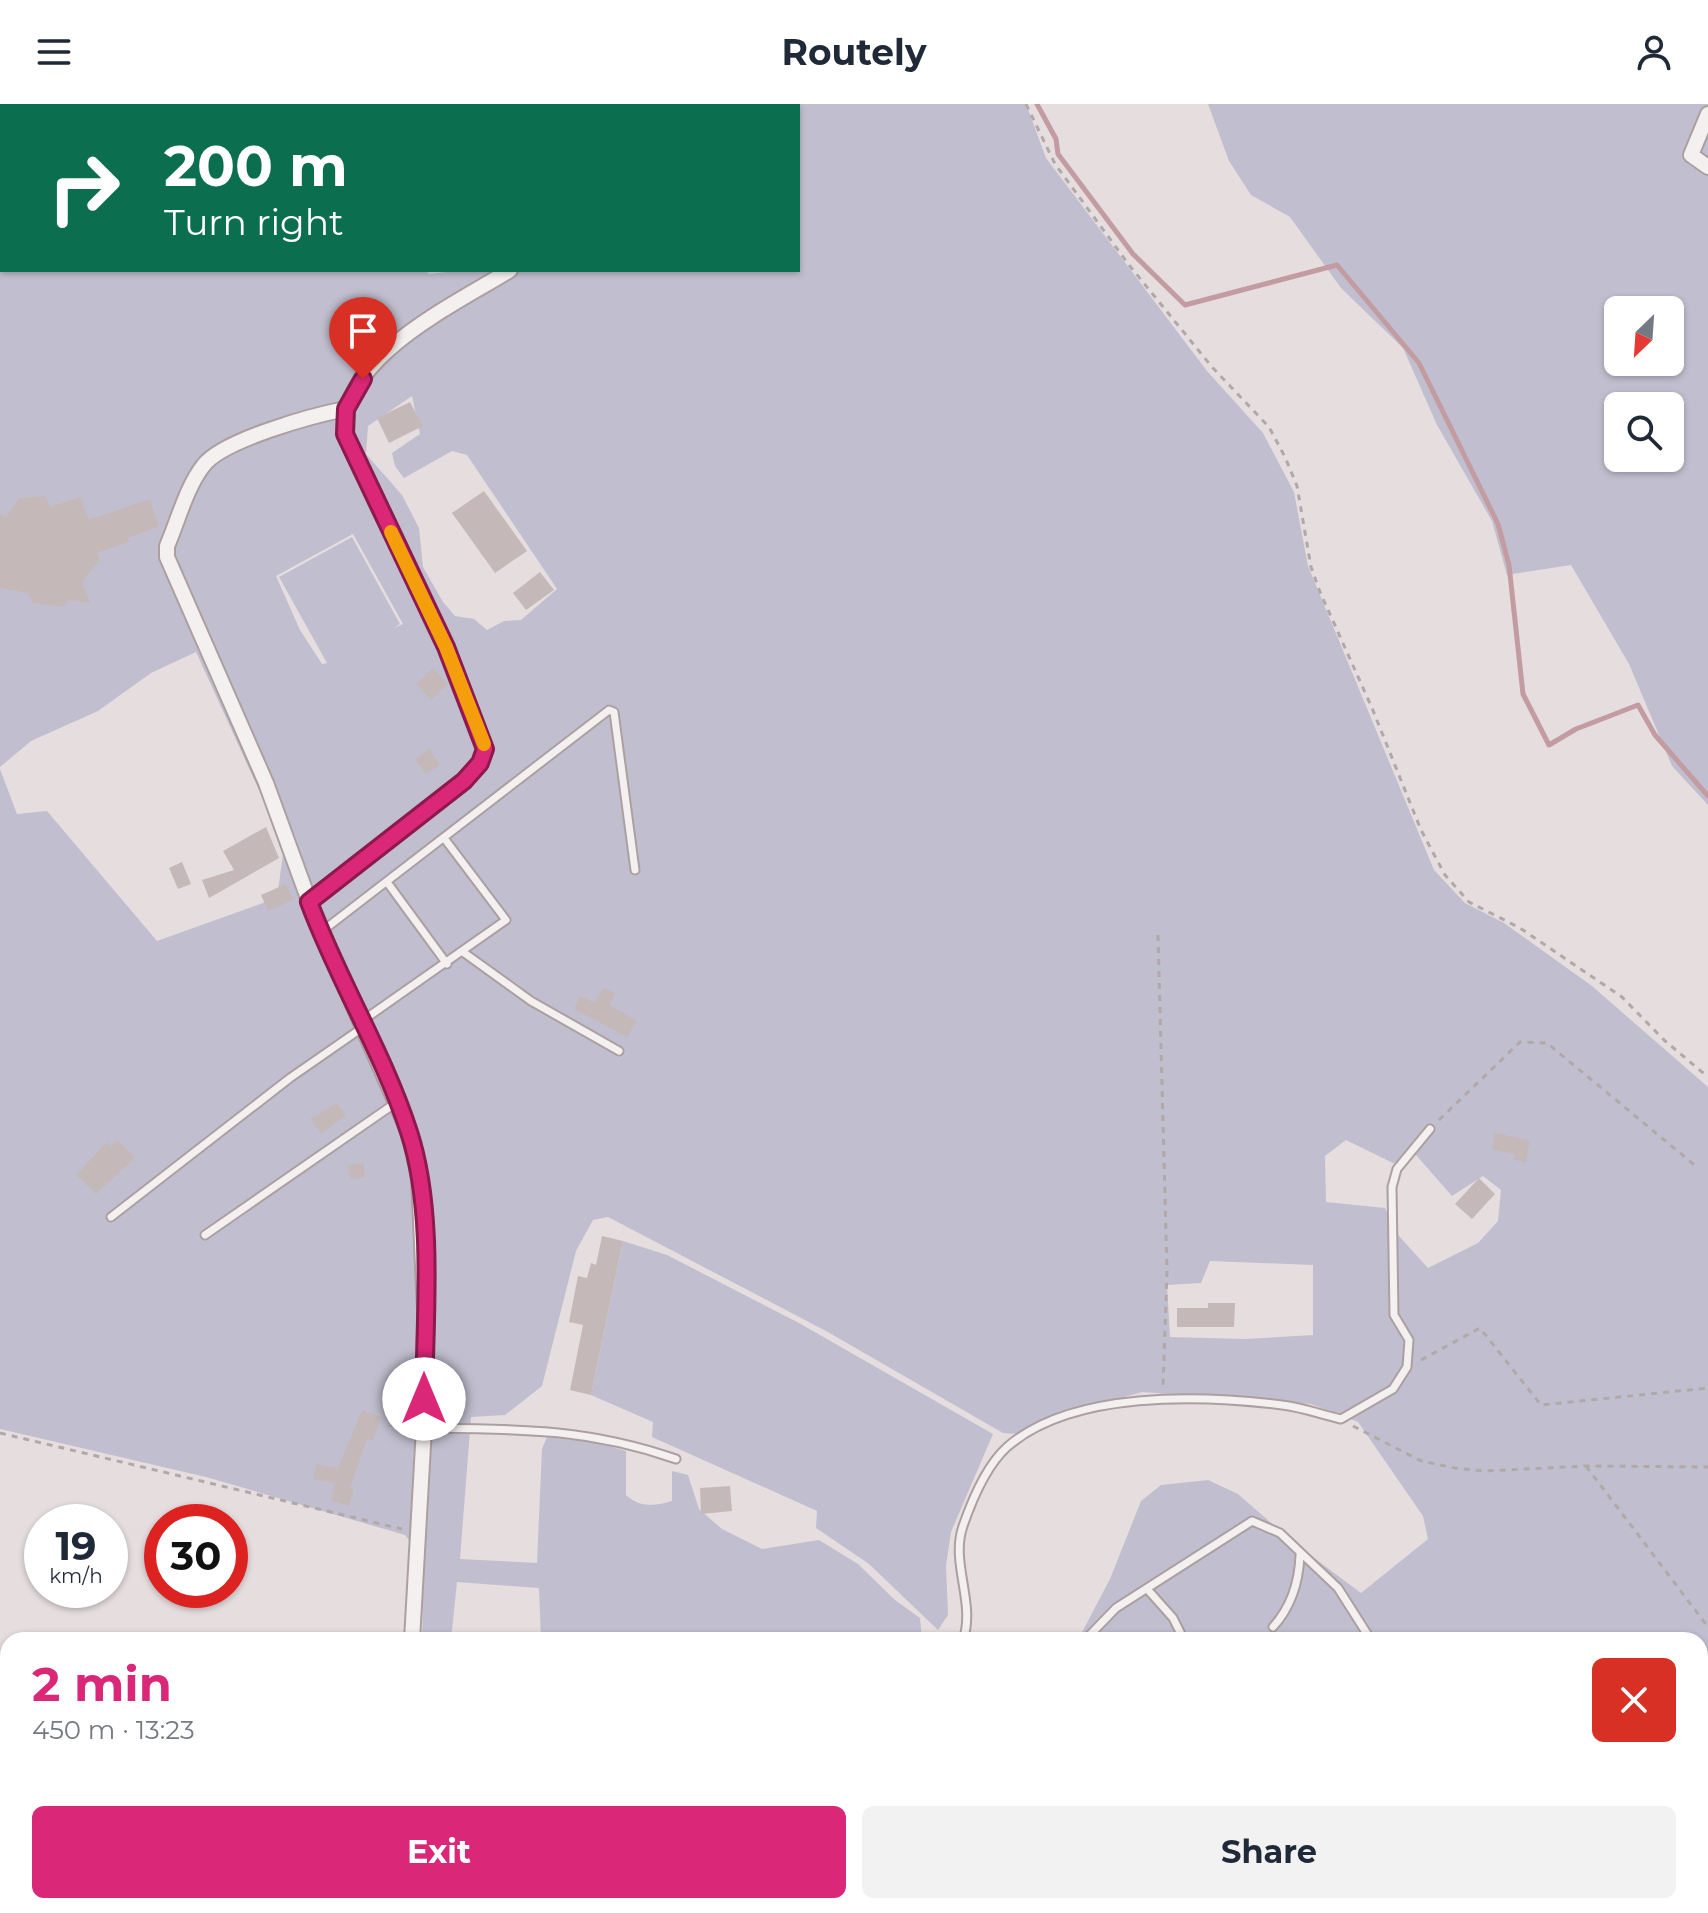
<!DOCTYPE html>
<meta charset="utf-8">
<style>
:root{--surface:#fff;--page:#f2f2f3;--text:#1f2937;--muted:#747a83;--accent:#db2777}
body{margin:0;font-family:Montserrat,sans-serif;background:var(--page);color:var(--text);height:100vh;display:flex;flex-direction:column;font-size:30px;white-space:nowrap}
*{box-sizing:border-box;margin:0}
p{font-size:26px;color:var(--muted)}
.icon{flex:none;width:44px;height:44px;fill:none;stroke:currentColor;stroke-width:2;stroke-linecap:round;stroke-linejoin:round}
.map{position:relative;flex:1;overflow:hidden}
.panel{position:absolute;left:0px;top:1528px;width:1708px;height:282px;display:flex;flex-direction:column;background:var(--surface);border-radius:24px 24px 0 0;box-shadow:0 2px 6px #0004}
.panel>*{flex:none}
.guide{position:absolute;left:0px;top:0px;width:800px;height:168px;box-shadow:0 2px 6px #0004;background:#0b6e4f;color:#fff;overflow:hidden}
.needle{width:52px;rotate:205deg}
.buttons{position:absolute;left:1604px;top:192px;display:grid;gap:16px}
.buttons a{display:grid;place-items:center;width:80px;height:80px;border-radius:12px;background:var(--surface);box-shadow:0 2px 6px #0004;font-size:40px}
.speed{position:absolute;left:24px;top:1400px;display:flex;gap:16px;font-size:40px;font-weight:700;text-align:center}
.speed>*{display:grid;place-content:center;width:104px;height:104px;border-radius:50%;background:var(--surface);box-shadow:0 2px 6px #0004;line-height:1}
.speed small{font-size:20px;font-weight:400}
.speed .limit{border:12px solid #d22;background:#fff;color:#111}
.pin{position:absolute;display:grid;place-items:center;width:68px;height:68px;color:#fff;margin:-82px -34px;border-radius:50% 50% 50% 0;rotate:-45deg;box-shadow:0 0 8px #0007}
.pin .icon{rotate:45deg}
.me{position:absolute;width:88px;margin:-44px;rotate:0deg;stroke-linejoin:round;filter:drop-shadow(0 0 6px #0008)}
.turn{display:flex;align-items:center;gap:28px;height:168px;padding:0 32px;font-size:36px}
.turn .icon{width:104px;height:104px;stroke-width:2.5}
.turn b{display:block;font-size:56px;line-height:68px}
.round{display:grid;place-items:center;flex:none;width:84px;height:84px;border-radius:12px;background:var(--page)}
.head{display:flex;align-items:center;justify-content:space-between;height:136px;padding:0 32px}
h1{font-size:48px;font-weight:700;line-height:60px;color:var(--accent)}
.primary-button{display:flex;gap:16px;margin-top:auto;padding:16px 32px}
.primary-button a{flex:1;height:92px;border-radius:12px;background:var(--accent);color:#fff;font-size:32px;font-weight:700;line-height:92px;text-align:center}
.primary-button a+a{background:var(--page);color:var(--text)}
header{display:flex;justify-content:space-between;align-items:center;height:104px;padding:0 32px;background:var(--surface);font-size:36px;font-weight:700}
.map>svg:first-child{display:block}
.green{fill:#c1bfcf;fill-rule:evenodd}
.lines{fill:none;stroke-linecap:round;stroke-linejoin:round}
.stream{stroke:#c39ca2;stroke-width:5}
.building{fill:#c5b8b9}
.service-casing{stroke:#ac9fa0;stroke-width:11}
.minor-casing{stroke:#ac9fa0;stroke-width:18}
.path{stroke:#b1a8a8;stroke-width:3;stroke-dasharray:6 6;stroke-linecap:butt}
.service{stroke:#f4f0f0;stroke-width:7}
.minor{stroke:#f4f0f0;stroke-width:14}
.route-casing{stroke:#8e194d;stroke-width:20}
.route{stroke:#db2777;stroke-width:14}
.slow{stroke:#f59e0b;stroke-width:14}
</style>
<header><svg class="icon" aria-label="menu" viewBox="0 0 24 24"><path d="M4 6h16M4 12h16M4 18h16"/></svg>Routely<svg class="icon" aria-label="person" viewBox="0 0 24 24"><circle cx="12" cy="8" r="4"/><path d="M4 21q1-7 8-7t8 7"/></svg></header>
<div class="map">
<svg width="1708" height="1809" viewBox="0 0 1708 1809">
<rect width="100%" height="100%" fill="#e6ddde"/>
<!-- green -->
<path class="green" d="M 0,0 L 349,0 L 2,2 L 2,166 L 423,166 L 430,170 L 464,166 L 798,166 L 798,2 L 724,0 L 1026,0 L 1046,54 L 1207,267 L 1263,329 L 1294,388 L 1308,462 L 1434,766 L 1465,799 L 1504,819 L 1592,882 L 1708,983 L 1708,1809 L 1306,1809 L 1303,1802 L 1700,1802 L 1700,1536 L 1078,1536 L 1110,1475 L 1141,1397 L 1161,1381 L 1208,1376 L 1238,1390 L 1294,1439 L 1361,1489 L 1428,1435 L 1423,1412 L 1358,1318 L 1311,1300 L 1142,1288 L 1051,1314 L 1016,1330 L 1003,1329 L 826,1227 L 608,1113 L 593,1116 L 576,1147 L 542,1282 L 505,1311 L 471,1313 L 460,1455 L 537,1459 L 542,1345 L 547,1333 L 599,1339 L 626,1347 L 626,1391 C 640,1404 655,1402 672,1397 L 672,1367 L 688,1371 L 699,1405 L 722,1425 L 762,1445 L 819,1436 L 858,1460 L 895,1496 L 920,1514 L 922,1536 L 541,1536 L 539,1484 L 457,1478 L 451,1536 L 422,1536 L 424,1455 L 405,1431 L 206,1373 L 0,1325 L 0,665 L 17,710 L 47,707 L 157,837 L 277,794 L 283,750 L 263,695 L 196,548 L 151,569 L 98,607 L 31,637 L 0,663 ZM 412,292 L 420,330 L 392,349 L 395,362 L 404,374 L 452,347 L 467,351 L 557,485 L 521,516 L 504,517 L 487,526 L 474,515 L 455,512 L 443,498 L 423,463 L 419,424 L 402,391 L 366,350 L 368,322 ZM 353,430 L 403,520 L 394,524 L 400,520 L 352,433 L 279,473 L 327,559 L 322,560 L 300,526 L 276,472 ZM 1346,1036 L 1393,1059 L 1416,1051 L 1452,1092 L 1483,1072 L 1501,1086 L 1498,1117 L 1478,1139 L 1428,1164 L 1398,1131 L 1385,1104 L 1326,1098 L 1325,1052 ZM 1210,1157 L 1313,1161 L 1313,1231 L 1245,1235 L 1170,1233 L 1167,1181 L 1201,1179 Z
M 1208,0 L 1708,0 L 1708,701 L 1672,662 L 1629,560 L 1571,461 L 1507,471 L 1492,417 L 1437,321 L 1403,244 L 1341,184 L 1290,113 L 1251,91 L 1229,57 ZM 1618,206 L 1670,206 L 1670,258 L 1618,258 ZM 1618,302 L 1670,302 L 1670,354 L 1618,354 Z
M 623,1137 L 667,1151 L 799,1219 L 993,1330 L 951,1428 L 946,1462 L 948,1511 L 938,1526 L 869,1460 L 816,1424 L 817,1407 L 652,1333 L 653,1318 L 591,1291 Z
M 0,1613 L 8,1629 L 8,1802 L 141,1802 L 142,1809 L 0,1809 Z
M 624,1802 L 1268,1802 L 1249,1809 L 624,1809 Z"/>
<g class="lines">
<!-- stream -->
<path class="stream" d="M 1037,0 L 1056,35 L 1058,50 L 1133,150 L 1185,201 L 1337,161 L 1419,259 L 1498,420 L 1509,461 L 1523,590 L 1549,641 L 1576,625 L 1638,601 L 1655,631 L 1708,692"/>
</g>
<!-- building -->
<path class="building" d="M 410,298 L 423,322 L 389,339 L 377,314 Z
M 484,387 L 527,447 L 495,469 L 452,409 Z
M 45,392 L 50,403 L 80,393 L 89,416 L 150,395 L 159,422 L 128,434 L 129,438 L 97,449 L 100,456 L 82,478 L 90,499 L 69,496 L 62,503 L 33,499 L 28,489 L 0,484 L 0,410 L 6,413 L 19,394 Z
M 540,468 L 554,486 L 526,506 L 513,489 Z
M 433,564 L 448,580 L 431,596 L 416,580 Z
M 430,645 L 440,661 L 426,670 L 415,655 Z
M 266,723 L 279,754 L 209,794 L 202,776 L 234,766 L 223,747 Z
M 182,758 L 191,780 L 178,785 L 169,764 Z
M 286,780 L 293,796 L 268,807 L 261,791 Z
M 603,884 L 615,889 L 610,901 L 637,917 L 627,933 L 574,905 L 580,892 L 595,899 Z
M 337,999 L 346,1011 L 321,1030 L 310,1015 Z
M 1495,1029 L 1530,1036 L 1526,1058 L 1514,1056 L 1515,1050 L 1492,1046 Z
M 118,1036 L 135,1054 L 96,1090 L 76,1071 L 107,1038 L 111,1042 Z
M 364,1059 L 365,1073 L 350,1075 L 348,1061 Z
M 1479,1074 L 1495,1090 L 1472,1115 L 1455,1100 Z
M 602,1132 L 623,1137 L 591,1291 L 570,1286 L 583,1221 L 569,1218 L 578,1172 L 587,1174 L 591,1159 L 596,1161 Z
M 1208,1199 L 1235,1199 L 1234,1223 L 1177,1223 L 1177,1204 L 1208,1204 Z
M 362,1306 L 381,1313 L 373,1337 L 367,1335 L 350,1384 L 354,1385 L 349,1402 L 331,1397 L 335,1379 L 313,1375 L 316,1360 L 338,1364 Z
M 392,1309 L 407,1314 L 403,1327 L 387,1322 Z
M 730,1382 L 732,1407 L 701,1410 L 700,1384 Z"/>
<g class="lines">
<!-- service casing -->
<g class="service-casing">
<path id="service" d="M 387,778 L 447,860
M 321,828 L 609,606 L 614,608 L 635,766
M 463,848 L 531,897 L 619,947
M 362,917 L 506,816 L 444,734
M 111,1113 L 290,974 L 362,924
M 205,1131 L 397,998
M 424,1324 C 517,1325 587,1324 676,1355
M 1148,1486 L 1173,1514 L 1184,1536
M 1273,1523 C 1292,1502 1299,1478 1300,1451
M 963,1536 C 976,1499 950,1459 963,1422 C 972,1396 986,1362 1007,1343 C 1072,1286 1202,1291 1282,1301 C 1302,1303 1322,1311 1341,1315 L 1393,1285 L 1407,1263 L 1409,1236 L 1394,1211 L 1392,1083 L 1397,1065 L 1430,1025
M 1085,1536 L 1116,1504 L 1252,1417 L 1280,1429 L 1338,1484 L 1371,1536
M 1084,1802 L 1087,1809
M 743,1809 L 762,1802"/>
</g>
<!-- minor casing -->
<g class="minor-casing">
<path id="minor" d="M 632,2 L 632,0
M 1708,10 L 1691,51 L 1708,63
M 346,305 C 314,311 222,336 203,362 C 186,384 178,417 167,442 L 167,453 L 266,679 L 316,816 L 409,1029 L 419,1073 L 425,1207 L 424,1324 L 412,1536
M 309,798 L 464,677 L 480,659 L 485,645 L 446,543 L 345,330 C 337,254 458,199 510,166
M 396,1802 L 400,1809"/>
</g>
<!-- path -->
<path class="path" d="M 1026,0 L 1055,60 L 1129,161 L 1212,263 L 1269,323 L 1285,353 L 1297,382 L 1311,463 L 1320,488 L 1372,604 L 1421,726 L 1445,771 L 1469,798 L 1520,824 L 1622,893 L 1664,936 L 1708,973
M 1158,831 L 1167,1167 L 1163,1283
M 1439,1016 L 1520,938 L 1547,939 L 1697,1063
M 1421,1256 L 1480,1224 L 1541,1301 L 1708,1284
M 1353,1322 L 1421,1357 L 1455,1364 L 1484,1367 L 1586,1362 L 1708,1363
M 0,1329 L 402,1425
M 1586,1362 L 1708,1523
M 0,1603 L 8,1618"/>
<!-- service -->
<use href="#service" class="service"/>
<!-- minor -->
<use href="#minor" class="minor"/>
</g>
<g class="lines">
<!-- route casing -->
<g class="route-casing">
<path id="route" d="M 363,275 L 346,305 L 345,330 L 446,543 L 485,645 L 480,659 L 464,677 L 309,798 C 338,876 383,948 409,1028 C 435,1107 425,1212 424,1295"/>
</g>
<!-- route -->
<use href="#route" class="route"/>
<!-- slow -->
<path class="slow" d="M 391,428 L 446,543 L 484,640"/>
</g>
</svg>
<div class="buttons">
<a><svg class="needle" viewBox="-14 -14 28 28"><path d="M0-13l5 13h-10z" fill="#e53935"/><path d="M0 13l5-13h-10z" fill="#747a83"/></svg></a>
<a><svg class="icon" aria-label="search" viewBox="0 0 24 24"><circle cx="10" cy="10" r="6"/><path d="M15 15l6 6"/></svg></a>
</div>
<div class="speed"><div>19<small>km/h</small></div><div class="limit">30</div></div>
<div class="pin" style="left:363px;top:275px;background:#d93025"><svg class="icon" aria-label="arrive" viewBox="0 0 24 24"><path d="M6 21V4h12l-3 4 3 4H6"/></svg></div>
<svg class="me" style="left:424px;top:1295px" viewBox="-20 -20 40 40"><circle r="19" fill="#fff"/><path d="M0-13L10 11 0 6-10 11z" fill="#db2777"/></svg>
<div class="guide">
<div class="turn"><svg class="icon" aria-label="right" viewBox="0 0 24 24"><path d="M7 20v-9h11M14 6l5 5-5 5"/></svg><div><b>200 m</b>Turn right</div></div>
</div>
<section class="panel">
<div class="head"><div><h1>2 min</h1><p>450 m · 13:23</p></div><a class="round" style="background:#d93025;color:#fff"><svg class="icon" aria-label="close" viewBox="0 0 24 24"><path d="M6 6l12 12M18 6L6 18"/></svg></a></div>
<div class="primary-button"><a>Exit</a><a>Share</a></div>
</section>
</div>
